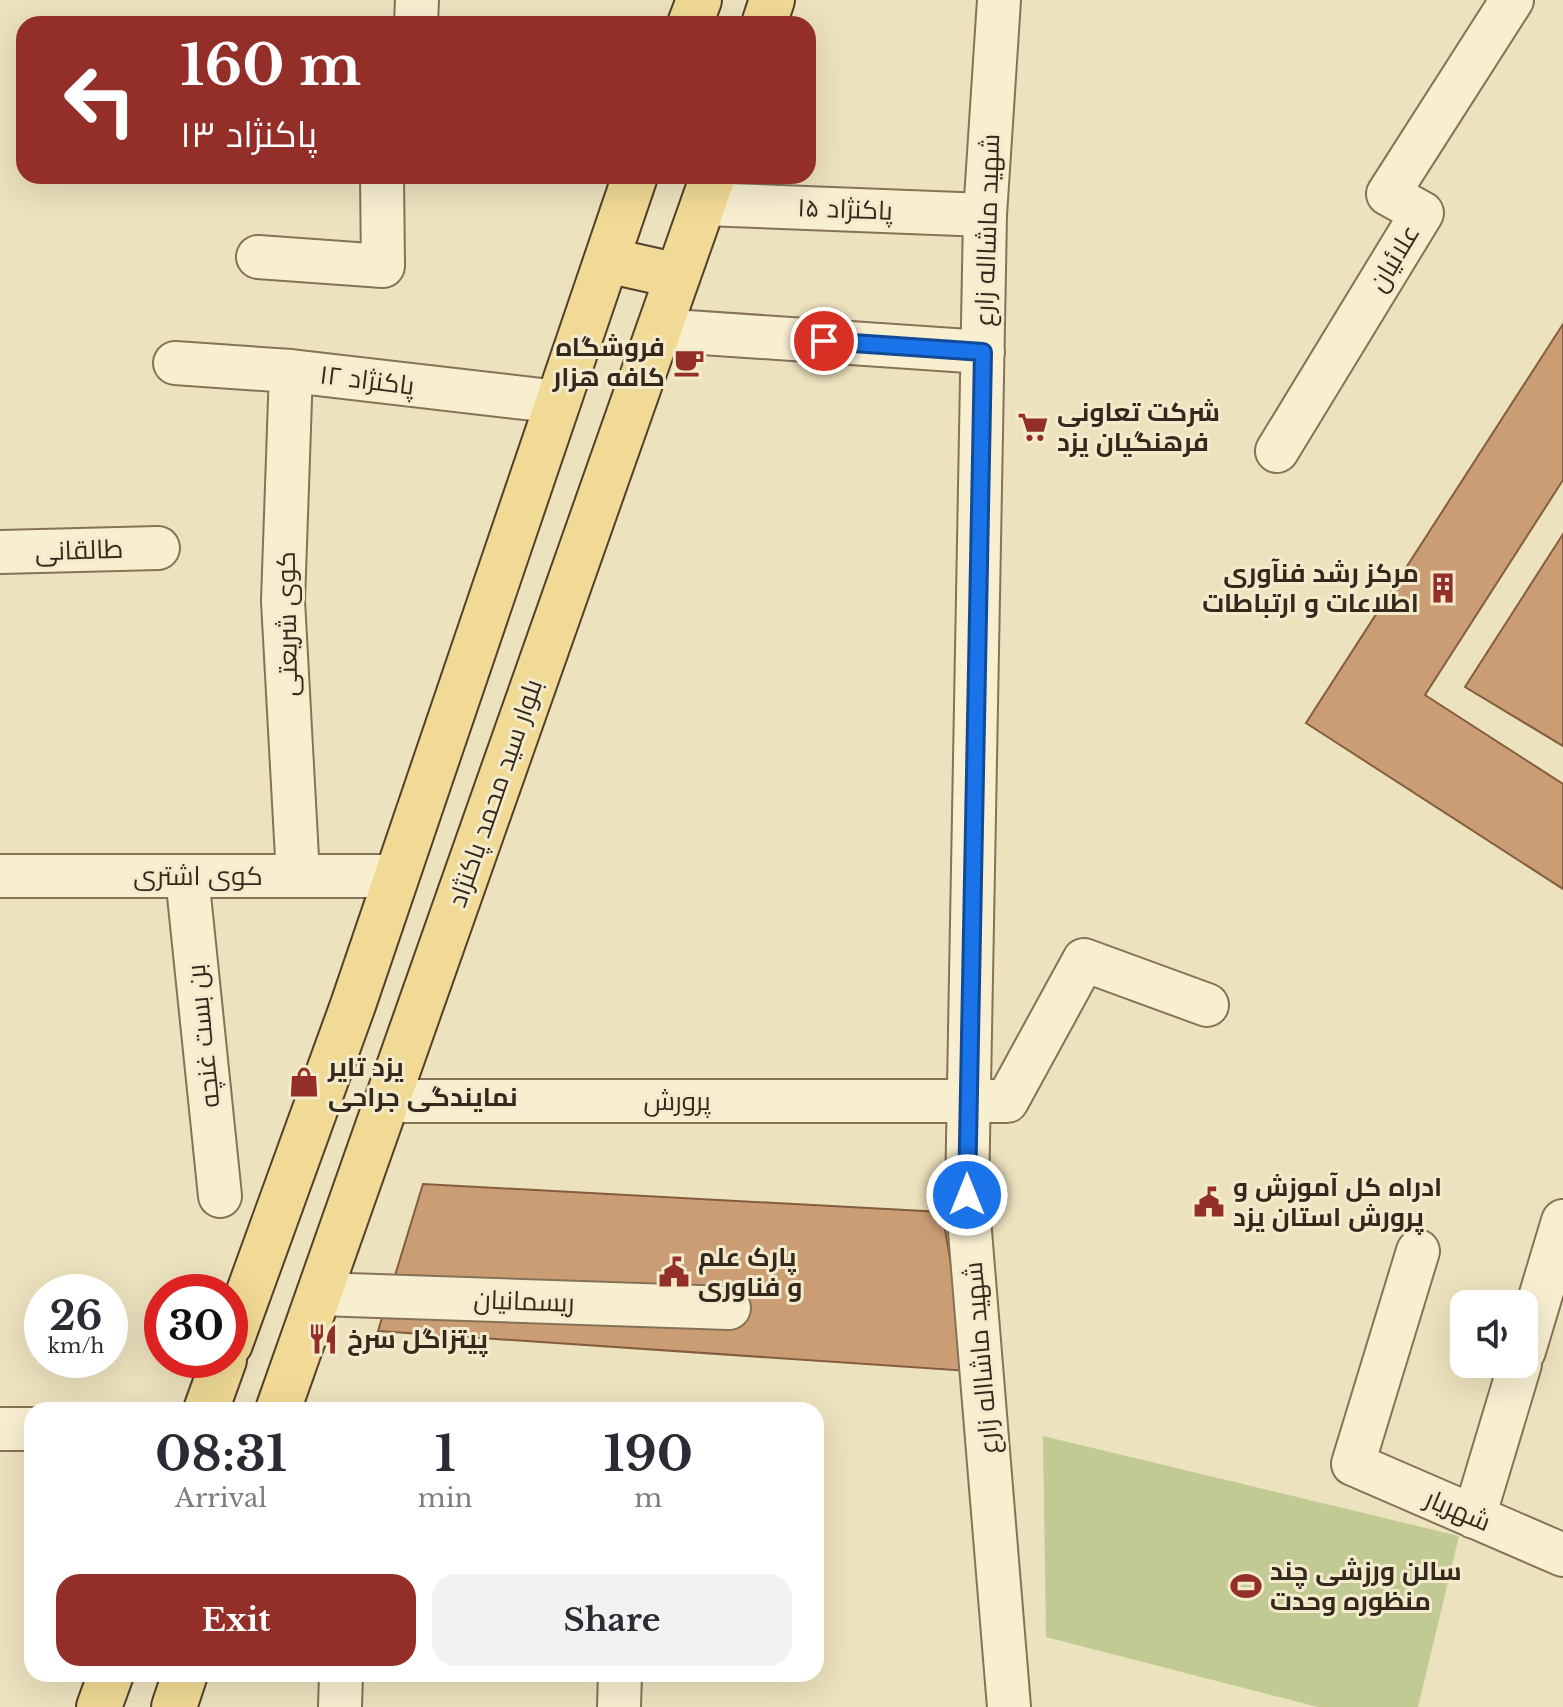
<!DOCTYPE html>
<meta charset="utf-8">
<style>
:root{--surface:#fff;--page:#f2f2f3;--text:#2b2b33;--muted:#7c7c81;--accent:#932e28}
body{margin:0;font-family:"Libre Baskerville",Cairo,serif;background:var(--page);color:var(--text);height:100vh;display:flex;flex-direction:column;font-size:30px;white-space:nowrap}
*{box-sizing:border-box;margin:0}
p{font-size:26px;color:var(--muted)}
.icon{flex:none;width:44px;height:44px;fill:none;stroke:currentColor;stroke-width:2;stroke-linecap:round;stroke-linejoin:round}
.map{position:relative;flex:1;overflow:hidden}
.sheet{position:absolute;left:24px;top:1402px;width:800px;height:280px;display:flex;flex-direction:column;background:var(--surface);border-radius:24px;box-shadow:0 8px 32px #0002}
.sheet>*{flex:none}
.hud{position:absolute;left:16px;top:16px;width:800px;height:168px;border-radius:24px;box-shadow:0 8px 32px #0002;background:#932e28;color:#fff;overflow:hidden}
.fabs{position:absolute;left:1450px;top:1290px;display:grid;gap:16px}
.fabs a{display:grid;place-items:center;width:88px;height:88px;border-radius:16px;background:var(--surface);box-shadow:0 8px 32px #0002;font-size:40px}
.speed{position:absolute;left:24px;top:1274px;display:flex;gap:16px;font-size:40px;font-weight:700;text-align:center}
.speed>*{display:grid;place-content:center;width:104px;height:104px;border-radius:50%;background:var(--surface);box-shadow:0 8px 32px #0002;line-height:1}
.speed small{font-size:20px;font-weight:400}
.speed .limit{border:12px solid #d22;background:#fff;color:#111}
.pin{position:absolute;display:grid;place-items:center;width:68px;height:68px;color:#fff;margin:-34px;border:4px solid #fff;border-radius:50%;box-shadow:0 2px 8px #0007}
.me{position:absolute;width:88px;margin:-44px;rotate:0deg;stroke-linejoin:round;filter:drop-shadow(0 0 6px #0008)}
.turn{display:flex;align-items:center;gap:28px;height:168px;padding:0 32px;font-size:36px}
.turn .icon{width:104px;height:104px;stroke-width:2.5}
.turn b{display:block;font-size:56px;line-height:68px}
.eta{display:flex;justify-content:space-evenly;align-items:center;height:136px;text-align:center}
.eta b{font-size:48px;font-weight:700;line-height:56px}
.cta{display:flex;gap:16px;margin-top:auto;padding:16px 32px}
.cta a{flex:1;height:92px;border-radius:24px;background:var(--accent);color:#fff;font-size:32px;font-weight:700;line-height:92px;text-align:center}
.cta a+a{background:var(--page);color:var(--text)}
.map>svg:first-child{display:block}
.green{fill:#c0ca92}
.building{fill:#cb9d74;stroke:#835d3d;stroke-width:2}
.lines{fill:none;stroke-linecap:round;stroke-linejoin:round}
.minor-casing{stroke:#857257;stroke-width:46}
.major-casing{stroke:#52402c;stroke-width:48}
.minor{stroke:#f8efd1;stroke-width:42}
.major{stroke:#f1da95;stroke-width:44}
.route-casing{stroke:#114b97;stroke-width:20}
.route{stroke:#1a73e8;stroke-width:14}
.labels{text-anchor:middle;stroke-width:6;stroke-linejoin:round;paint-order:stroke}
.street-label{font-size:26px;fill:#34291c;stroke:#f4ebcd}
.poi-label{font-size:26px;font-weight:bold;fill:#34291c;stroke:#f4ebcd;text-anchor:start}
</style>
<div class="map">
<svg width="1563" height="1707" viewBox="0 0 1563 1707">
<rect width="100%" height="100%" fill="#ede2be"/>
<!-- green -->
<path class="green" d="M 1043,1436 L 1459,1536 L 1418,1707 L 1318,1707 L 1046,1637 Z"/>
<!-- building -->
<path class="building" d="M 1563,324 L 1563,480 L 1425,695 L 1563,784 L 1563,889 L 1306,723 Z
M 1563,534 L 1563,746 L 1465,687 Z
M 423,1184 L 942,1212 L 969,1371 L 378,1331 Z"/>
<g class="lines">
<!-- minor casing -->
<g class="minor-casing">
<path id="minor" d="M 999,0 L 985,215 L 967,1195 L 1009,1707
M 416,24 L 417,0
M 704,204 L 985,215
M 258,257 L 383,266 L 382,176
M 658,330 L 983,352
M 175,363 L 291,371 L 559,402
M 291,371 L 283,601 L 298,876
M 1277,451 L 1422,213 L 1388,194 L 1512,0
M 0,552 L 158,548
M 0,876 L 397,876
M 187,876 L 220,1196
M 386,1101 L 1007,1101 L 1084,960 L 1207,1005
M 1418,1251 L 1353,1464 L 1563,1555
M 319,1294 L 729,1308
M 1524,1351 L 1563,1221
M 0,1429 L 32,1429
M 1474,1517 L 1520,1364
M 340,1707 L 341,1674
M 619,1707 L 620,1674"/>
</g>
<!-- major casing -->
<g class="major-casing">
<path id="major" d="M 690,24 L 699,0
M 764,24 L 772,0
M 607,260 L 678,276
M 230,1344 L 353,1005 L 635,176
M 206,1410 L 224,1360
M 278,1410 L 713,176
M 99,1707 L 111,1674
M 174,1707 L 185,1674"/>
</g>
<!-- minor -->
<use href="#minor" class="minor"/>
<!-- major -->
<use href="#major" class="major"/>
</g>
<g class="lines">
<!-- route casing -->
<g class="route-casing">
<path id="route" d="M 824,341 L 983,352 L 967,1195"/>
</g>
<!-- route -->
<use href="#route" class="route"/>
</g>
<!-- icons -->
<defs>
<g id="cafe-bare" transform="scale(2.4)"><path d="M-5.5-4.5H6V0H3Q3 3.5 0 3.5H-2.5Q-5.5 3.5-5.5 0ZM3-3.2v2h1.7v-2ZM-6 4.5H4V6H-6Z" fill="#932e28" stroke="#f4ebcd" stroke-width="2.5" paint-order="stroke"/></g>
<g id="supermarket-bare" transform="scale(2.4)"><path d="M-6-5.5h2.5l.6 2H6L4.5 2H-2.5L-4.4-4H-6ZM-1.5 3.2a1.3 1.3 0 1 0 .1 0ZM3 3.2a1.3 1.3 0 1 0 .1 0Z" fill="#932e28" stroke="#f4ebcd" stroke-width="2.5" paint-order="stroke"/></g>
<g id="building-bare" transform="scale(2.4)"><path d="M-4-6H4V6H1V3H-1V6H-4ZM-2.5-4.3h1.7v1.8h-1.7ZM.8-4.3h1.7v1.8H.8ZM-2.5-1h1.7V.8h-1.7ZM.8-1h1.7V.8H.8Z" fill="#932e28" stroke="#f4ebcd" stroke-width="2.5" paint-order="stroke"/></g>
<g id="shop-bare" transform="scale(2.4)"><path d="M-5-2.5h2.3a2.7 3.5 0 0 1 5.4 0H5L5.5 6h-11ZM-1.5-2.5h3a1.5 2.3 0 0 0-3 0Z" fill="#932e28" stroke="#f4ebcd" stroke-width="2.5" paint-order="stroke"/></g>
<g id="civic-bare" transform="scale(2.4)"><path d="M-.6-6.5H3V-4.5H.6V-3L4-1V1h2V6H-6V1h2V-1L-.6-3ZM-1.2 2.5V6h2.4V2.5Z" fill="#932e28" stroke="#f4ebcd" stroke-width="2.5" paint-order="stroke"/></g>
<g id="restaurant-bare" transform="scale(2.4)"><path d="M-5-6h1v4h1v-4h1v4h1v-4h1v5L-1.5 .5V6h-2V.5L-5-1ZM5-6V6H3V1.5H1.5Q1.5-4 5-6Z" fill="#932e28" stroke="#f4ebcd" stroke-width="2.5" paint-order="stroke"/></g>
<g id="stadium-bare" transform="scale(2.4)"><path d="M0-5a6.5 5 0 1 0 0 10a6.5 5 0 1 0 0-10ZM-3.5-1.8h7v3.6h-7Z" fill="#932e28" stroke="#f4ebcd" stroke-width="2.5" paint-order="stroke"/></g>
</defs>
<g fill-rule="evenodd">
<use href="#cafe-bare" x="689" y="362"/>
<use href="#supermarket-bare" x="1033" y="427"/>
<use href="#building-bare" x="1443" y="588"/>
<use href="#shop-bare" x="304" y="1082"/>
<use href="#civic-bare" x="1209" y="1202"/>
<use href="#civic-bare" x="674" y="1272"/>
<use href="#restaurant-bare" x="323" y="1339"/>
<use href="#stadium-bare" x="1246" y="1586"/>
</g>
<g class="labels">
<!-- street labels -->
<g class="street-label">
<text transform="translate(845 209) rotate(2)" y="9">پاکنژاد ۱۵</text>
<text transform="translate(987 230) rotate(-88)" y="9">شهید ماشااله زارع</text>
<text transform="translate(1394 258) rotate(-59)" y="9">علائیان</text>
<text transform="translate(367 380) rotate(7)" y="9">پاکنژاد ۱۲</text>
<text transform="translate(79 550) rotate(-2)" y="9">طالقانی</text>
<text transform="translate(287 624) rotate(-91)" y="9">کوی شریعتی</text>
<text transform="translate(495 793) rotate(-71)" y="9">بلوار سید محمد پاکنژاد</text>
<text x="198" y="885">کوی اشتری</text>
<text transform="translate(203 1036) rotate(-96)" y="9">بن بست غنچه</text>
<text x="677" y="1110">پرورش</text>
<text transform="translate(524 1301) rotate(2)" y="9">ریسمانیان</text>
<text transform="translate(981 1358) rotate(-95)" y="9">شهید ماشااله زارع</text>
<text transform="translate(1458 1510) rotate(23)" y="9">شهریار</text>
</g>
<!-- poi labels -->
<g class="poi-label">
<text x="665" y="356" text-anchor="end">فروشگاه<tspan x="665" dy="30">کافه هزار</tspan></text>
<text x="1057" y="421">شرکت تعاونی<tspan x="1057" dy="30">فرهنگیان یزد</tspan></text>
<text x="1419" y="582" text-anchor="end">مرکز رشد فنآوری<tspan x="1419" dy="30">اطلاعات و ارتباطات</tspan></text>
<text x="328" y="1076">یزد تایر<tspan x="328" dy="30">نمایندگی جراحی</tspan></text>
<text x="1233" y="1196">ادراه کل آموزش و<tspan x="1233" dy="30">پرورش استان یزد</tspan></text>
<text x="698" y="1266">پارک علم<tspan x="698" dy="30">و فناوری</tspan></text>
<text x="347" y="1348">پیتزاگل سرخ</text>
<text x="1270" y="1580">سالن ورزشی چند<tspan x="1270" dy="30">منظوره وحدت</tspan></text>
</g>
</g>
</svg>
<div class="fabs">
<a><svg class="icon" aria-label="sound" viewBox="0 0 24 24"><path d="M4 9h4l5-4v14l-5-4H4zM17 9q2 3 0 6"/></svg></a>
</div>
<div class="speed"><div>26<small>km/h</small></div><div class="limit">30</div></div>
<div class="pin" style="left:824px;top:341px;background:#d93025"><svg class="icon" aria-label="arrive" viewBox="0 0 24 24"><path d="M6 21V4h12l-3 4 3 4H6"/></svg></div>
<svg class="me" style="left:967px;top:1195px" viewBox="-20 -20 40 40"><circle r="17" fill="#1a73e8" stroke="#fff" stroke-width="3"/><path d="M0-11L8 9 0 5-8 9z" fill="#fff"/></svg>
<div class="hud">
<div class="turn"><svg class="icon" aria-label="left" viewBox="0 0 24 24"><path d="M17 20v-9H6M10 6l-5 5 5 5"/></svg><div><b>160 m</b>پاکنژاد ۱۳</div></div>
</div>
<section class="sheet">
<div class="eta">
<div><b>08:31</b><p>Arrival</p></div>
<div><b>1</b><p>min</p></div>
<div><b>190</b><p>m</p></div>
</div>
<div class="cta"><a>Exit</a><a>Share</a></div>
</section>
</div>
